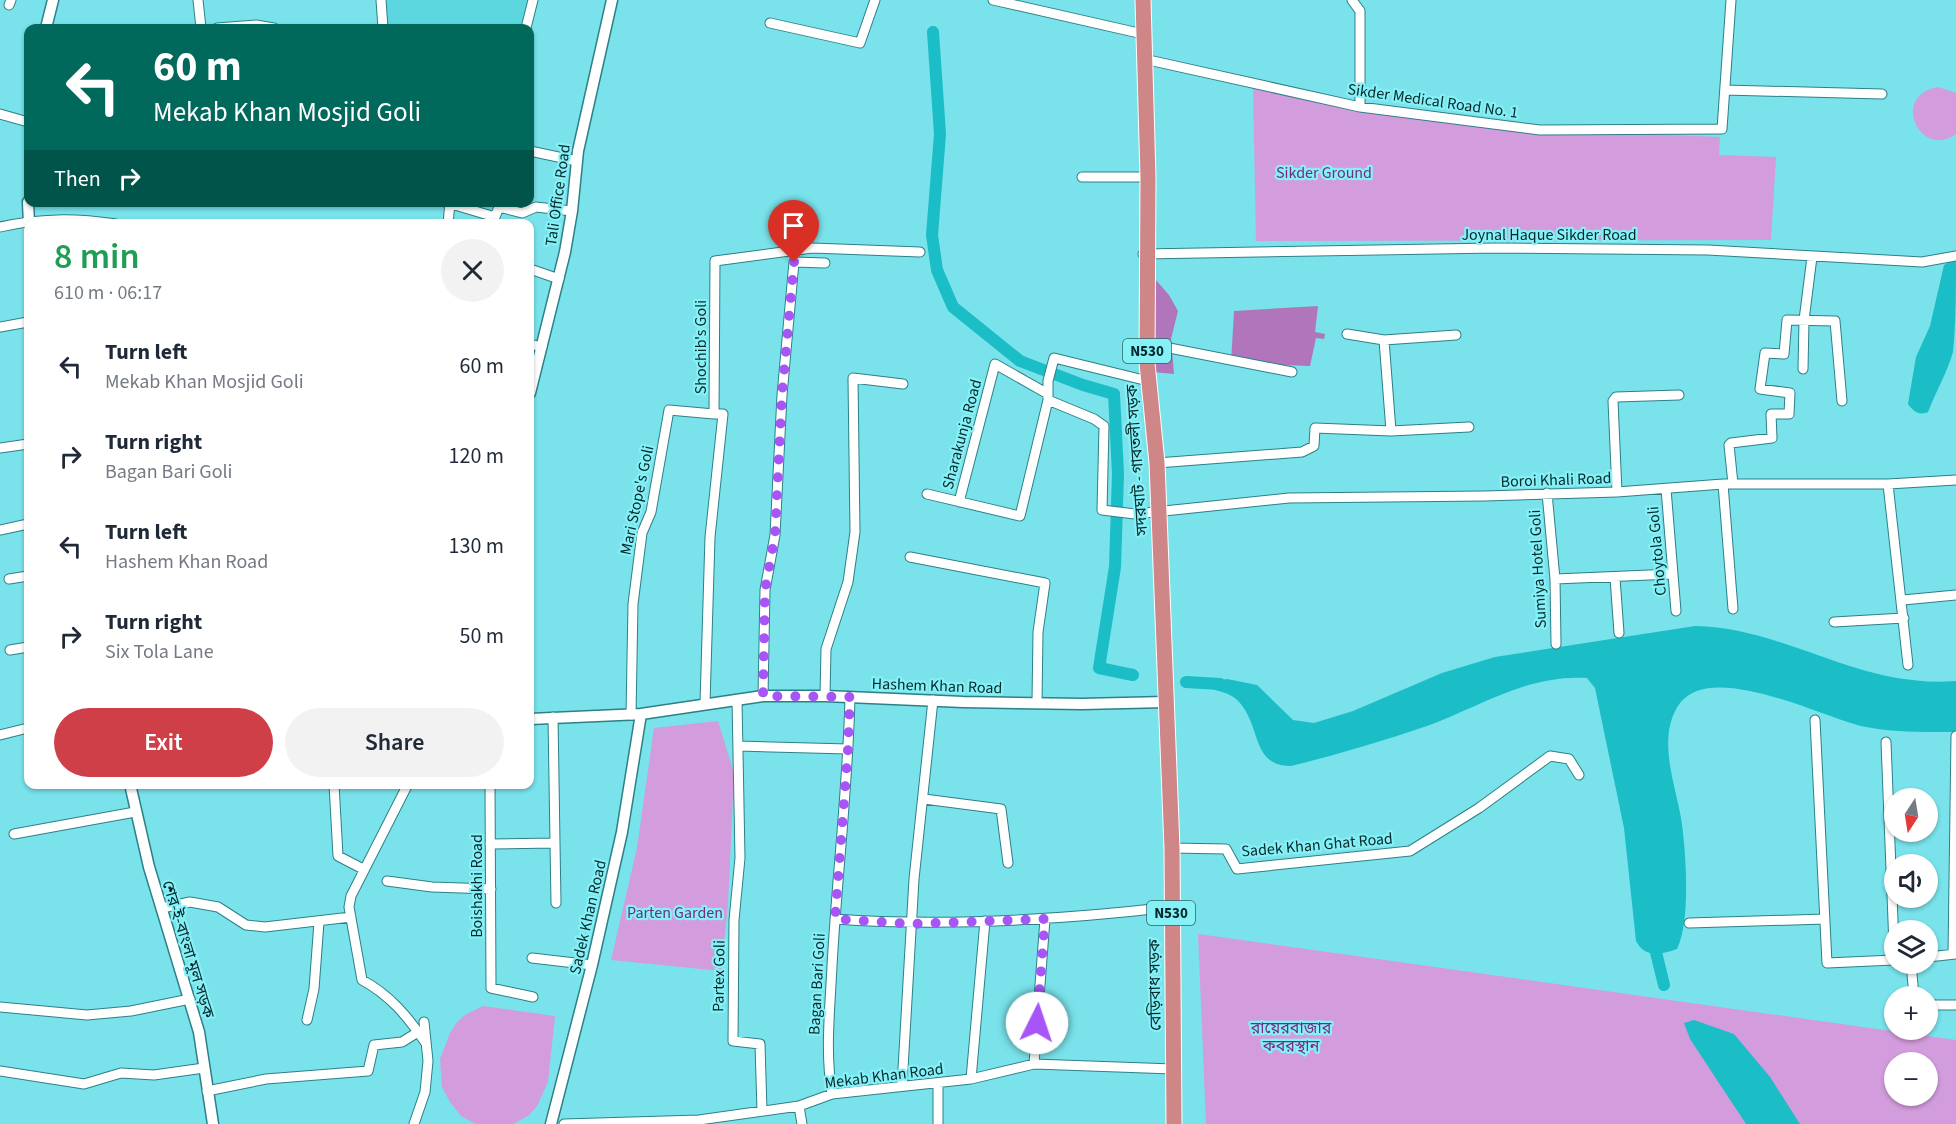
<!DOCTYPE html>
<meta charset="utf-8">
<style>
:root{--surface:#fff;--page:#f2f2f3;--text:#1f2937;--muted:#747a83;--accent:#cf3f48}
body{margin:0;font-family:"Source Sans 3","Noto Sans Bengali",sans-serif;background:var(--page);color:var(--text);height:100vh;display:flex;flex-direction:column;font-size:22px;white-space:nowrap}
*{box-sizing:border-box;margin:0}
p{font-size:20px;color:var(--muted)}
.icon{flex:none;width:33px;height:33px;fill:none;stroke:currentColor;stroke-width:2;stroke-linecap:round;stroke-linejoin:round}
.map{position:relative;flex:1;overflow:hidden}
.side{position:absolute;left:24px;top:219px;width:510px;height:570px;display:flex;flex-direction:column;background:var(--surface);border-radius:12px;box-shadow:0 2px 4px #0004}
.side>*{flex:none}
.guide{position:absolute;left:24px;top:24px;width:510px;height:183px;border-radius:12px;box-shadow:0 2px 4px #0004;background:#00695c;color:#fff;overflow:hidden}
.needle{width:39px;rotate:192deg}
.fabs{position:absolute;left:1884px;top:788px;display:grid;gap:12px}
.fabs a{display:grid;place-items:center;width:54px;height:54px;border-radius:50%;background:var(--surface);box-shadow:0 2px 4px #0004;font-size:30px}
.pin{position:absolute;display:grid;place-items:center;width:51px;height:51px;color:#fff;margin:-62px -26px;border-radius:50% 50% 50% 0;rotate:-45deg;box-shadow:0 0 6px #0007}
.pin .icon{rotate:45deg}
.me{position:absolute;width:66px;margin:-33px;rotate:4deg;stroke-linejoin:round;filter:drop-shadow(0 0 4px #0008)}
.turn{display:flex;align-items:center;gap:21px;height:126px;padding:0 30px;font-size:27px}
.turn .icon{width:78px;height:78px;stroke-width:2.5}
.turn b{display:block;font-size:42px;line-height:51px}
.then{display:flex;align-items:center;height:57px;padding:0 30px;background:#0003;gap:12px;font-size:22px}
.round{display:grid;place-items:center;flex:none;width:63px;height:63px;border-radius:32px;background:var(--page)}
.head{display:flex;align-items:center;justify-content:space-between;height:102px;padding:0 30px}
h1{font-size:36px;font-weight:600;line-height:45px;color:#1e9e55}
.cta{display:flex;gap:12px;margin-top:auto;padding:12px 30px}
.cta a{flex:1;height:69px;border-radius:36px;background:var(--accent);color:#fff;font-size:24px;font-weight:600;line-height:69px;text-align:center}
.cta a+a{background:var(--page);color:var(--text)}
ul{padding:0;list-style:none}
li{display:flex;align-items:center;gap:18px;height:90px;padding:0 30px}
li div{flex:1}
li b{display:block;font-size:22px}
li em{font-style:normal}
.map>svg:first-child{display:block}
.built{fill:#5dd7df}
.green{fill:#d39cdc;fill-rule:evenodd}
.forest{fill:#b075ba}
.water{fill:#1bbdc6}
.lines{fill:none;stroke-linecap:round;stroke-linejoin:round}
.canal{stroke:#1bbdc6;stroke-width:12}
.minor-casing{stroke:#2d8086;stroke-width:11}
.tertiary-casing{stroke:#2d8086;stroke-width:13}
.trunk-casing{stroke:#fff;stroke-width:17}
.minor{stroke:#fff;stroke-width:9}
.tertiary{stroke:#fff;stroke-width:10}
.trunk{stroke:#ce8786;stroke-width:15}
.route{stroke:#a855f7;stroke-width:10;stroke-dasharray:0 18}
.labels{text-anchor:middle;stroke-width:4.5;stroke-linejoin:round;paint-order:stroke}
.shield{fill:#86f0f7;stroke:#2c6568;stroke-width:1.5}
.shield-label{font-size:15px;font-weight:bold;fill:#05292b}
.street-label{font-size:16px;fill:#05292b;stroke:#86f0f7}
.park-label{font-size:16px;fill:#742b80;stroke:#86f0f7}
</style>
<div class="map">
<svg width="1956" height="1124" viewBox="0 0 1956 1124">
<rect width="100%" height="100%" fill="#79e2ea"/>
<!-- built -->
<path class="built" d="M 387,0 L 532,0 L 524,28 L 386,28 L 384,17 Z"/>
<!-- green -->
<path class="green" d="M 1938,87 L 1956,93 L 1956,134 C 1921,160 1889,96 1938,87 Z
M 1253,88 C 1406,120 1564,132 1720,137 L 1719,155 L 1776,157 L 1771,240 L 1256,241 Z
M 718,721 L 734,773 L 728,904 L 721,971 L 611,960 L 637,848 L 654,728 Z
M 1198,934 L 1956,1040 L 1956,1124 L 1206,1124 ZM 1894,1062 L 1928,1062 L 1928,1095 L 1894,1095 Z
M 483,1006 L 555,1016 L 548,1082 L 537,1106 L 528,1116 L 513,1124 L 476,1124 L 461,1116 L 450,1102 L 442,1087 L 440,1059 L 450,1033 L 457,1022 L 465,1015 Z"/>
<!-- forest -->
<path class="forest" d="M 1148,271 L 1169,295 L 1178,311 L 1171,339 L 1174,374 L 1153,372 Z
M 1318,306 L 1315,332 L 1325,334 L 1324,339 L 1316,338 L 1310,366 L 1231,363 L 1234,311 Z"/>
<!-- water -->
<path class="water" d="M 1956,258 C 1956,288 1956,323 1953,352 C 1947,373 1936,391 1928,412 C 1919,416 1913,411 1908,404 L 1916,357 L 1930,326 L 1944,265 Z
M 1695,626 C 1788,628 1858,689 1956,681 L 1956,732 C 1924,732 1893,733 1861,726 C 1820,716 1712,661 1680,703 C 1656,736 1675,783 1681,818 C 1686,850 1691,921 1677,949 C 1661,955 1645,958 1636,941 L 1624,828 L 1595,688 L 1587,678 C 1527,674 1480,707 1427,726 C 1382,741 1337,755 1291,766 C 1255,766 1260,734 1245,710 C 1232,687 1214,695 1204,683 L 1227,679 L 1257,685 L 1293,720 L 1314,723 L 1353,711 L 1442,673 L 1495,657 Z
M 1694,1020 L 1734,1034 L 1770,1077 L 1800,1124 L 1746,1124 L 1690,1039 L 1684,1023 Z"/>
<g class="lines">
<!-- canal -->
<path class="canal" d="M 933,32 L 940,134 L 932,235 L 937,270 L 953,307 L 1020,361 L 1083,385 L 1114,394 L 1118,474 L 1115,567 L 1099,668 L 1133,675
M 1186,682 L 1220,684
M 1653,940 L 1664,985"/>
<!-- minor casing -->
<g class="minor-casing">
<path id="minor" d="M 198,0 L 201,28
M 381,0 L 383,28
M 993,0 L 1143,34
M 1352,0 L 1360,11 L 1360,107
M 9,5 L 11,0
M 770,23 L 860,43 L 875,0
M 217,28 L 256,25 L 274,28
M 526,28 L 533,0
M 1144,59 L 1360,107 L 1540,130 L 1722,129 L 1731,0
M 1725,90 L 1882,94
M 0,114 L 28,122
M 530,151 L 577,161
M 1082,177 L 1148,177
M 445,202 L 495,217 L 499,207 L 522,213 L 536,207 L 572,211
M 448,224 L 450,202
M 0,227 C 40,218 75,218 116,224
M 1143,254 L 1496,248 L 1708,250 L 1922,262 L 1956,256
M 530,269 L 559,279
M 0,327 L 28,322
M 1347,334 L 1384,340 L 1456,335
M 1384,340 L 1391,431
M 1144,343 L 1292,372
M 530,344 L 542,347
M 1803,369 L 1804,320 L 1812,257
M 1048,400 L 1094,419 L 1104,426 L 1102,510 L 1135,514 L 1289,498 L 1485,496 L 1617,492 L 1723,484 L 1888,484 L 1956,480
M 0,448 L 28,444
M 1157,463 L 1302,452 L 1314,446 L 1315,428 L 1391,431 L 1469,427
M 1723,484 L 1733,609
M 1733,484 L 1729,445 L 1731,443 L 1772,438 L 1771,414 L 1789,414 L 1790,393 L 1760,389 L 1765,353 L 1784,354 L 1787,320 L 1835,321 L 1842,401
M 1888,484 L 1908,665
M 1666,489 L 1676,611
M 1617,492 L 1613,401 L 1616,397 L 1679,395
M 1547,493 L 1555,579 L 1556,644
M 927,494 L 1020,516 L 1048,400 L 1048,381 L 1054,358 L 1148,381
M 959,502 L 995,364 L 1048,394
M 0,530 L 28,524
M 910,557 L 1045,583 L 1038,632 L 1037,702
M 1615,578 L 1619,633
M 9,579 L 28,576
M 1555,579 L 1673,574
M 1903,600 L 1956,595
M 1834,622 L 1904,618
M 10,650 L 28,647
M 763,696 L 765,590 L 775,535 L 782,395 L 794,262 L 825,263
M 825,696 L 826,649 L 848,582 L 855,532 L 853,378 L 903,384
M 737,700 L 740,858 L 734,920 L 733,1041 L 760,1044 L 762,1111
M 705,703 L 710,537 L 723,414 L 714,414 L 715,261 L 812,248 L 920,252
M 631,715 L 633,604 L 642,533 L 651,512 L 669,410 L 714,414
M 1815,720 L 1827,963 L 1894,960
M 0,735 L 28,728
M 1886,742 L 1894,946
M 739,746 L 848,749
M 334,784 L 338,856 L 363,869
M 408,784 L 351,896 L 349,907 L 362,980 C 390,995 408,1017 425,1042
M 490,784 L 491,988 L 533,997
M 924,799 L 1001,809 L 1008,863
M 14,834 L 135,812
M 555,843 L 556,903
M 490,844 L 555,843 L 553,717
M 1172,848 L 1226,849 L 1237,869 L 1410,851 L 1479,808 L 1550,756 L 1569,759 L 1579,775
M 387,881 L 432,887 L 491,889
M 162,908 L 190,902 L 218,907 L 246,925 L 265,927 L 351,917
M 835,919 C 947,927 1059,920 1171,907
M 1689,923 L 1825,919
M 1953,954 L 1956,736
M 1928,957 L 1956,954
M 532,958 L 592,965
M 1911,963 L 1914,996
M 1928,1005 L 1956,1005
M 0,1007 L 87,1015 L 131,1011 L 190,999
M 307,1020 L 314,989 L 319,922
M 1034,1064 L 1045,919
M 0,1071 L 84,1084 L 121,1073 L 154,1075 L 204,1068
M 971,1079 L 985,921
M 902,1086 L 914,879 L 933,700
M 207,1091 L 266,1079 L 368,1071 L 374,1045 L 402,1042 L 418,1032
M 832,1094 C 825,1052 830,1009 832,966 C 837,876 848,786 850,697
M 799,1106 L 802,1124
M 414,1124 L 425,1092 L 428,1061 L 424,1022
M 564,1124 L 699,1120 L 799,1106 L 832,1094 L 971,1079 L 1034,1064 L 1173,1069
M 938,1124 L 938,1084"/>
</g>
<!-- tertiary casing -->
<g class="tertiary-casing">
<path id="tertiary" d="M 46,28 L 53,0
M 28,202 L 29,224
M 530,393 L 565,252 L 572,211 L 578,151 L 612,0
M 530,719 L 641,714 L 763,696 L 825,696 L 963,702 L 1082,704 L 1166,702
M 130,784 L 149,867 L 199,1032 L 213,1124
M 551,1124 L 592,965 L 622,832 L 641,714"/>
</g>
<!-- trunk casing -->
<g class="trunk-casing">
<path id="trunk" d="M 1143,0 L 1148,177 L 1147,363 L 1157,463 L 1172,848 L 1174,1124"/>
</g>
<!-- minor -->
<use href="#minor" class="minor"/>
<!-- tertiary -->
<use href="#tertiary" class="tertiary"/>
<!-- trunk -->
<use href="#trunk" class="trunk"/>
</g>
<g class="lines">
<!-- route -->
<path class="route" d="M 794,262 L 782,394 L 775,535 L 765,590 L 763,696 L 850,697 L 848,749 L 835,919 L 911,924 L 1045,919 L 1037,1023"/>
</g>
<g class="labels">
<!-- shield labels -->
<g class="shield">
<rect x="1123" y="339" width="48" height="24" rx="4.5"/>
<rect x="1147" y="901" width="48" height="24" rx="4.5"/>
</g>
<g class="shield-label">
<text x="1147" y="356">N530</text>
<text x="1171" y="918">N530</text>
</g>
<!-- street labels -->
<g class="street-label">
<text transform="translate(1433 100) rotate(8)" y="6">Sikder Medical Road No. 1</text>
<text transform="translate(557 195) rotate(-82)" y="6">Tali Office Road</text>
<text x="1549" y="240">Joynal Haque Sikder Road</text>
<text transform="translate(700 347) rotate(-90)" y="6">Shochib's Goli</text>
<text transform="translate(961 434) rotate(-75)" y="6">Sharakunja Road</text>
<text transform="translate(1136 460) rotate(-94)" y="6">সদরঘাট - গাবতলী সড়ক</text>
<text transform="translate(1556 479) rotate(-2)" y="6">Boroi Khali Road</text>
<text transform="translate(636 500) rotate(-78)" y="6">Mari Stope's Goli</text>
<text transform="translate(1656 551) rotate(-95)" y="6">Choytola Goli</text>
<text transform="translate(1537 569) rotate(-93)" y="6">Sumiya Hotel Goli</text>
<text transform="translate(937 685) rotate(2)" y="6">Hashem Khan Road</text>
<text transform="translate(1317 844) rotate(-5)" y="6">Sadek Khan Ghat Road</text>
<text transform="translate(476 886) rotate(-90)" y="6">Boishakhi Road</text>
<text transform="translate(587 917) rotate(-77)" y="6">Sadek Khan Road</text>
<text transform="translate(189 949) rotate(73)" y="6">শের-ই-বাংলা মূল সড়ক</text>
<text transform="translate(718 976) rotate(-89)" y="6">Partex Goli</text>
<text transform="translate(816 984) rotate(-87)" y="6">Bagan Bari Goli</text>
<text transform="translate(1154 985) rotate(-91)" y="6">বেড়িবাধ সড়ক</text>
<text transform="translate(884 1075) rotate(-7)" y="6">Mekab Khan Road</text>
</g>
<!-- park labels -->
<g class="park-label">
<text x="1324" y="178">Sikder Ground</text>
<text x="675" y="918">Parten Garden</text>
<text x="1291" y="1033">রায়েরবাজার<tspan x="1291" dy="18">কবরস্থান</tspan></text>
</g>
</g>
</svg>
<div class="fabs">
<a><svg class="needle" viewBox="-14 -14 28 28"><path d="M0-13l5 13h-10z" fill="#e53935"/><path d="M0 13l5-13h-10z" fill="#747a83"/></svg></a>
<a><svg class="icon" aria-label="sound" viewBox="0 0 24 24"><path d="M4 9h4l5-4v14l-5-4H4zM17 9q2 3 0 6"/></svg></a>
<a><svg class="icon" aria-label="layers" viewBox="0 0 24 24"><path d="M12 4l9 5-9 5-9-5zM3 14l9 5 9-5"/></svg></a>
<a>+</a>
<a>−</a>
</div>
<div class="pin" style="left:794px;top:262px;background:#d93025"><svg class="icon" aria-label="arrive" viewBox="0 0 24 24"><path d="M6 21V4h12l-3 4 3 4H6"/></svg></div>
<svg class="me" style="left:1037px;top:1023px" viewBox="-20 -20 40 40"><circle r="19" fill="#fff"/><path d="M0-13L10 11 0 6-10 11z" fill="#a855f7"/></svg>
<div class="guide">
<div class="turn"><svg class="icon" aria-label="left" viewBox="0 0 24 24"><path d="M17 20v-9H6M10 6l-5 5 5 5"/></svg><div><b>60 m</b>Mekab Khan Mosjid Goli</div></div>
<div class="then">Then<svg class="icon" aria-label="right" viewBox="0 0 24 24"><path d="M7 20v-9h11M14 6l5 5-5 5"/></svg></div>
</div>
<section class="side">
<div class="head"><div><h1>8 min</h1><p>610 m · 06:17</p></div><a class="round"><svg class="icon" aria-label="close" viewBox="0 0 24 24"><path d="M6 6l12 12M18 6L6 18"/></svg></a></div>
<ul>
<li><svg class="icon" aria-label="left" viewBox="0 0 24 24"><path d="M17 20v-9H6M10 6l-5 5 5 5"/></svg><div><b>Turn left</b><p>Mekab Khan Mosjid Goli</p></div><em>60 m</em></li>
<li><svg class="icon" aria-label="right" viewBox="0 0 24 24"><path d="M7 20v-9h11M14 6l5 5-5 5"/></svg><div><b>Turn right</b><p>Bagan Bari Goli</p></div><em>120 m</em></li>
<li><svg class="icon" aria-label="left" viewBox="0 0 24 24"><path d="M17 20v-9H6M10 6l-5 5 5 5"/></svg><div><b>Turn left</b><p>Hashem Khan Road</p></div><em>130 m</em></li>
<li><svg class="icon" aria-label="right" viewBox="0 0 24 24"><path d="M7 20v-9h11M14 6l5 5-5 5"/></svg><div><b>Turn right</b><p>Six Tola Lane</p></div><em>50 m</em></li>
</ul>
<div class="cta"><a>Exit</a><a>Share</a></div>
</section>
</div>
